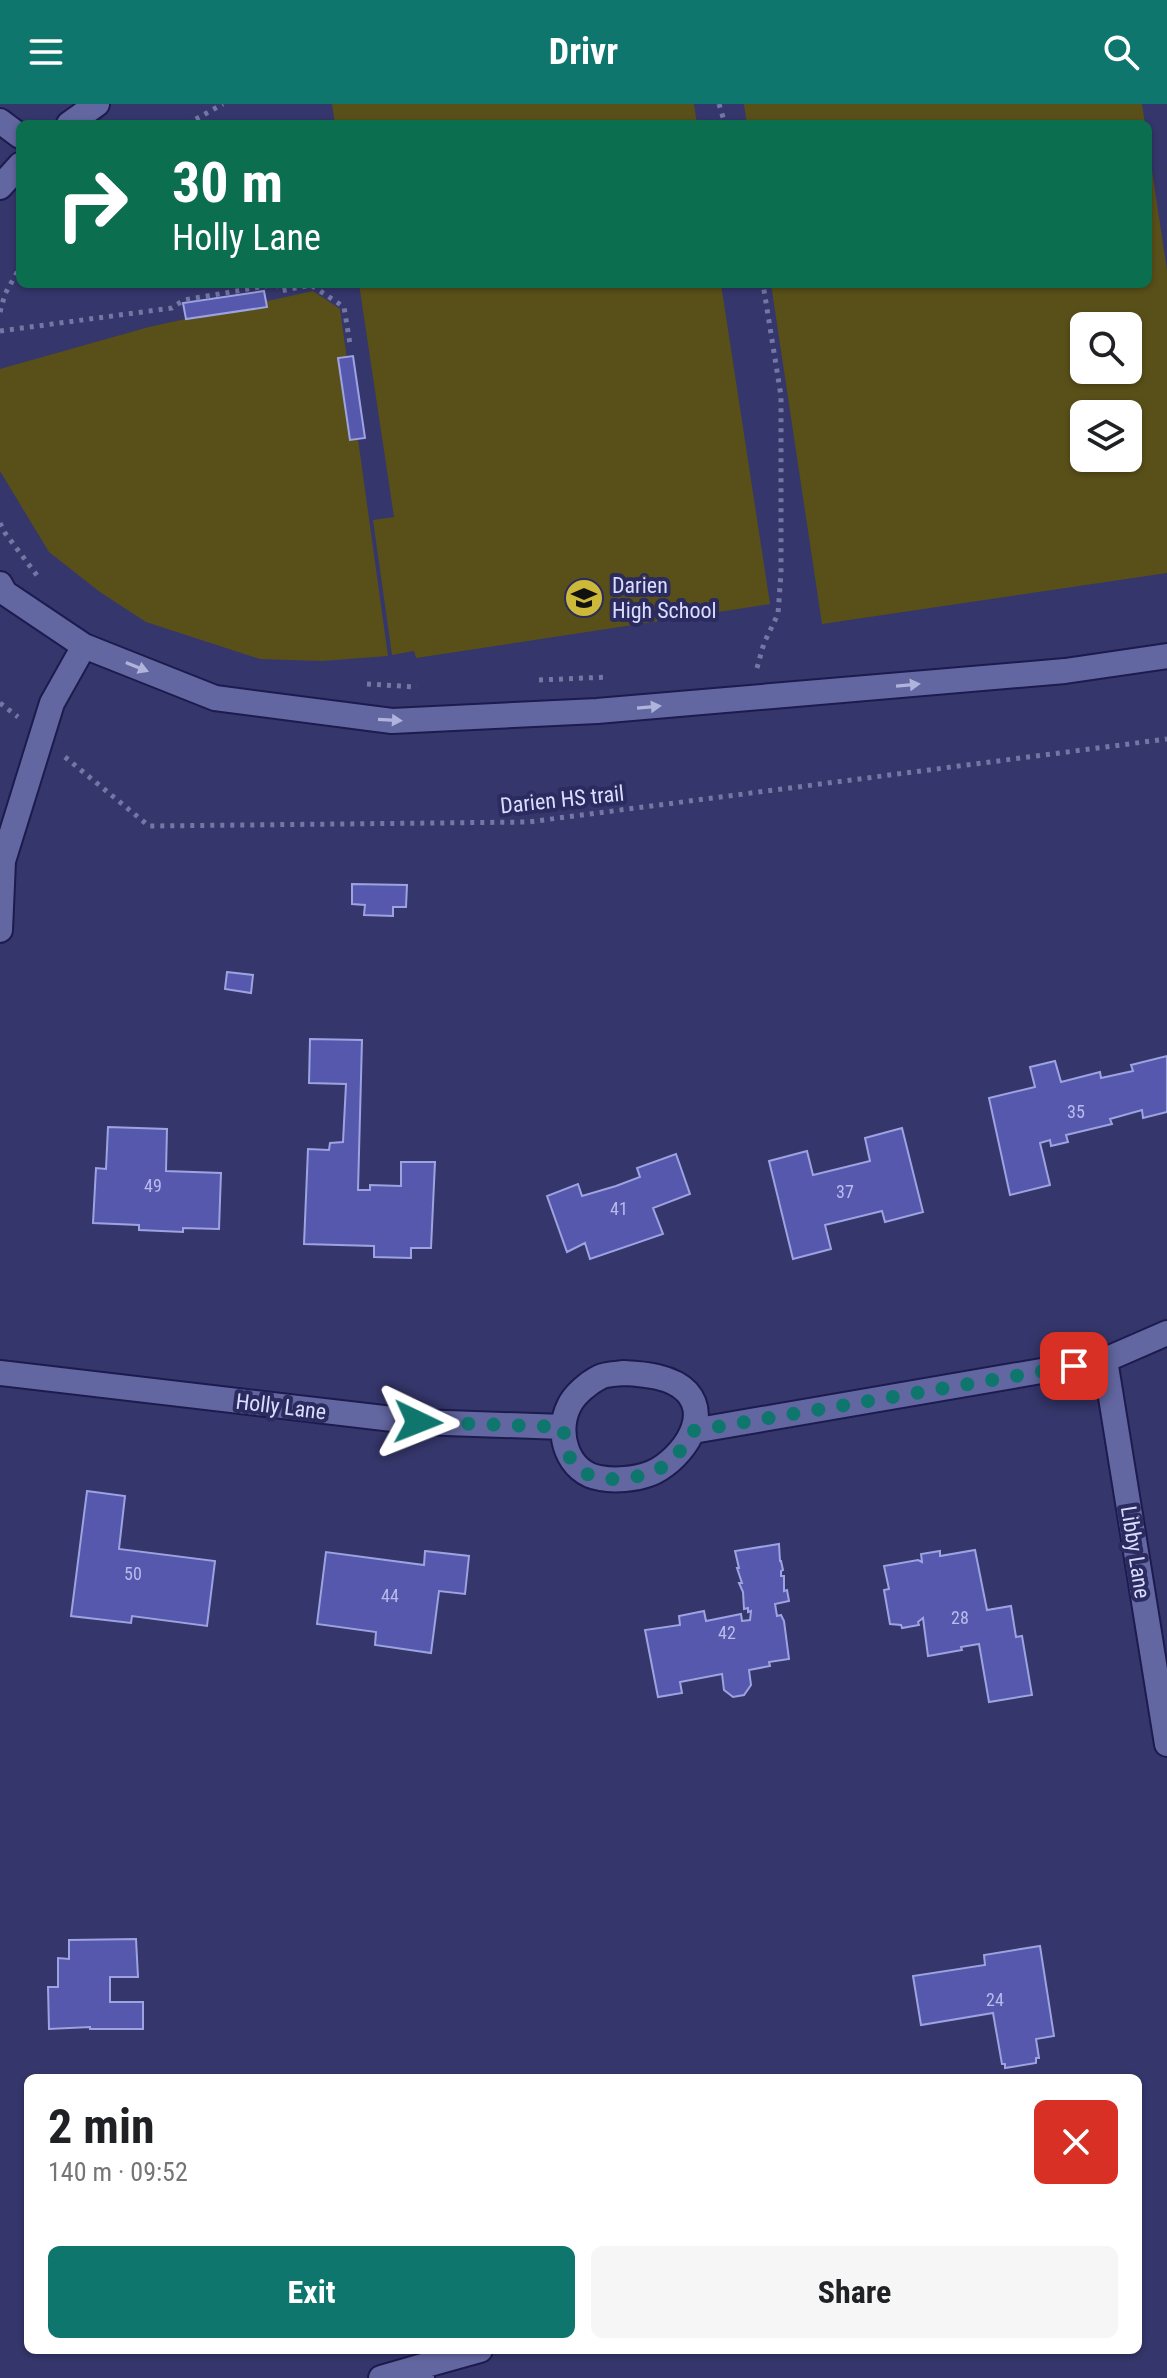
<!DOCTYPE html>
<meta charset="utf-8">
<style>
:root{--surface:#fff;--page:#f6f6f6;--text:#202124;--muted:#757577;--accent:#0f766e}
body{margin:0;font-family:"Roboto Condensed",sans-serif;background:var(--page);color:var(--text);height:100vh;display:flex;flex-direction:column;font-size:30px;white-space:nowrap}
*{box-sizing:border-box;margin:0}
p{font-size:26px;color:var(--muted)}
.icon{flex:none;width:44px;height:44px;fill:none;stroke:currentColor;stroke-width:2;stroke-linecap:round;stroke-linejoin:round}
.map{position:relative;flex:1;overflow:hidden}
.panel{position:absolute;left:24px;top:1970px;width:1118px;height:280px;display:flex;flex-direction:column;background:var(--surface);border-radius:12px;box-shadow:0 2px 6px #0004}
.panel>*{flex:none}
.hud{position:absolute;left:16px;top:16px;width:1136px;height:168px;border-radius:12px;box-shadow:0 2px 6px #0004;background:#0b6e4f;color:#fff;overflow:hidden}
.fabs{position:absolute;left:1070px;top:208px;display:grid;gap:16px}
.fabs a{display:grid;place-items:center;width:72px;height:72px;border-radius:12px;background:var(--surface);box-shadow:0 2px 6px #0004;font-size:40px}
.pin{position:absolute;display:grid;place-items:center;width:68px;height:68px;color:#fff;margin:-34px;border-radius:16px;box-shadow:0 4px 12px #0006}
.me{position:absolute;width:88px;margin:-44px;rotate:92deg;stroke-linejoin:round;filter:drop-shadow(0 0 6px #0008)}
.turn{display:flex;align-items:center;gap:28px;height:168px;padding:0 24px;font-size:36px}
.turn .icon{width:104px;height:104px;stroke-width:2.5}
.turn b{display:block;font-size:56px;line-height:68px}
.round{display:grid;place-items:center;flex:none;width:84px;height:84px;border-radius:12px;background:var(--page)}
.headline{display:flex;align-items:center;justify-content:space-between;height:136px;padding:0 24px}
h1{font-size:48px;font-weight:700;line-height:60px}
.button{display:flex;gap:16px;margin-top:auto;padding:16px 24px}
.button a{flex:1;height:92px;border-radius:12px;background:var(--accent);color:#fff;font-size:32px;font-weight:700;line-height:92px;text-align:center}
.button a+a{background:var(--page);color:var(--text)}
header{display:flex;justify-content:space-between;align-items:center;height:104px;padding:0 24px;background:var(--accent);color:#fff;font-size:36px;font-weight:700}
.map>svg:first-child{display:block}
.green{fill:#595019;fill-rule:evenodd}
.building{fill:#5658ad;stroke:#9da3e1;stroke-width:2}
.lines{fill:none;stroke-linecap:round;stroke-linejoin:round}
.minor-casing{stroke:#1d1b4e;stroke-width:28}
.path{stroke:#7477a4;stroke-width:5;stroke-dasharray:4 6;stroke-linecap:butt}
.minor{stroke:#6367a1;stroke-width:24}
.oneway{fill:#b0b4dd}
.route{stroke:#0f766e;stroke-width:14;stroke-dasharray:0 25.2}
.labels{text-anchor:middle;stroke-width:8;stroke-linejoin:round;paint-order:stroke}
.number-label{font-size:18px;fill:#b8bcea}
.poi-label{font-size:22px;fill:#d9ddfe;stroke:#2b2b60;text-anchor:start}
.street-label{font-size:22px;fill:#d9ddfe;stroke:#2b2b60}
</style>
<header><svg class="icon" aria-label="menu" viewBox="0 0 24 24"><path d="M4 6h16M4 12h16M4 18h16"/></svg>Drivr<svg class="icon" aria-label="search" viewBox="0 0 24 24"><circle cx="10" cy="10" r="6"/><path d="M15 15l6 6"/></svg></header>
<div class="map">
<svg width="1167" height="2274" viewBox="0 0 1167 2274">
<rect width="100%" height="100%" fill="#35366b"/>
<!-- green -->
<path class="green" d="M 332,0 L 694,0 L 697,20 L 335,20 Z
M 744,0 L 1142,0 L 1145,20 L 747,20 Z
M 1148,40 L 1167,166 L 1167,469 L 822,520 L 771,180 L 1148,180 ZM 1084,222 L 1128,222 L 1128,266 L 1084,266 ZM 1128,310 L 1128,354 L 1084,354 L 1084,310 Z
M 359,180 L 721,180 L 770,500 L 416,554 L 414,547 L 392,551 L 373,416 L 394,413 Z
M 313,187 L 340,205 L 388,552 L 322,557 L 260,555 L 146,518 L 100,488 L 49,448 L 0,367 L 0,265 L 149,223 Z"/>
<!-- building -->
<path class="building" d="M 264,187 L 267,203 L 186,215 L 183,199 Z
M 353,252 L 365,334 L 350,336 L 338,254 Z
M 352,780 L 407,781 L 406,803 L 393,803 L 393,812 L 364,811 L 365,801 L 352,800 Z
M 227,868 L 253,871 L 251,889 L 225,885 Z
M 310,935 L 362,936 L 358,1086 L 370,1086 L 370,1081 L 401,1082 L 401,1058 L 435,1058 L 431,1144 L 411,1144 L 411,1154 L 374,1153 L 374,1142 L 304,1140 L 308,1045 L 329,1046 L 330,1039 L 343,1038 L 346,980 L 309,979 Z
M 1167,952 L 1167,1008 L 1143,1014 L 1142,1006 L 1110,1015 L 1112,1020 L 1066,1031 L 1068,1038 L 1051,1042 L 1050,1036 L 1040,1039 L 1050,1081 L 1010,1091 L 989,994 L 1035,983 L 1030,963 L 1055,957 L 1061,978 L 1100,968 L 1101,974 L 1133,967 L 1131,961 Z
M 108,1023 L 167,1025 L 166,1067 L 221,1069 L 219,1125 L 183,1124 L 183,1128 L 139,1126 L 139,1121 L 93,1119 L 96,1064 L 106,1065 Z
M 902,1024 L 923,1108 L 885,1118 L 882,1107 L 825,1121 L 831,1145 L 793,1155 L 769,1057 L 807,1047 L 813,1071 L 870,1057 L 865,1034 Z
M 676,1050 L 690,1090 L 653,1104 L 663,1130 L 590,1155 L 585,1139 L 567,1148 L 547,1092 L 578,1080 L 582,1092 L 616,1082 L 640,1073 L 637,1064 Z
M 87,1387 L 125,1392 L 119,1445 L 215,1457 L 207,1522 L 132,1512 L 131,1519 L 71,1512 Z
M 779,1440 L 780,1457 L 781,1457 L 783,1466 L 781,1467 L 781,1472 L 784,1472 L 784,1487 L 787,1486 L 789,1497 L 775,1500 L 777,1512 L 781,1511 L 784,1517 L 789,1555 L 769,1558 L 770,1562 L 749,1566 L 751,1581 L 744,1591 L 733,1593 L 724,1586 L 722,1570 L 680,1578 L 682,1589 L 658,1593 L 645,1526 L 680,1521 L 679,1512 L 704,1507 L 706,1517 L 741,1510 L 742,1517 L 750,1516 L 751,1507 L 748,1508 L 748,1504 L 744,1505 L 743,1488 L 739,1479 L 742,1479 L 737,1464 L 739,1464 L 735,1447 Z
M 975,1446 L 987,1506 L 1011,1502 L 1016,1533 L 1022,1532 L 1032,1591 L 989,1598 L 979,1540 L 961,1543 L 962,1546 L 928,1552 L 923,1514 L 918,1518 L 919,1521 L 902,1524 L 901,1521 L 890,1520 L 884,1486 L 889,1485 L 884,1462 L 918,1456 L 922,1458 L 921,1450 L 940,1447 L 940,1452 Z
M 425,1447 L 469,1452 L 465,1490 L 439,1487 L 431,1549 L 375,1541 L 376,1528 L 317,1520 L 326,1448 L 424,1461 Z
M 136,1835 L 138,1873 L 110,1873 L 110,1898 L 143,1898 L 143,1925 L 90,1925 L 90,1923 L 49,1925 L 48,1883 L 58,1883 L 58,1854 L 69,1855 L 69,1836 Z
M 1040,1842 L 1054,1932 L 1036,1935 L 1039,1954 L 1036,1954 L 1036,1959 L 1005,1964 L 1005,1960 L 1002,1960 L 993,1909 L 921,1921 L 913,1872 L 985,1861 L 984,1851 Z"/>
<g class="lines">
<!-- minor casing -->
<g class="minor-casing">
<path id="minor" d="M 0,17 L 20,32
M 69,20 L 97,0
M 0,83 L 20,61
M 0,480 L 5,489 L 84,542 L 215,594 L 392,617 L 597,607 L 1065,567 L 1167,552
M 0,826 L 3,757 L 52,599 L 84,542
M 1105,1256 L 1167,1640
M 0,1269 L 418,1318 L 563,1323
M 624,1269 C 643,1270 672,1272 687,1288 C 713,1317 676,1360 649,1370 C 635,1375 615,1377 600,1374 C 568,1369 555,1330 569,1302 C 574,1291 588,1279 600,1273 C 606,1270 616,1270 624,1269 Z
M 693,1327 L 1105,1256 L 1167,1229
M 419,2263 L 480,2246
M 381,2274 L 419,2263 L 422,2274"/>
</g>
<!-- path -->
<path class="path" d="M 719,0 L 725,20
M 187,20 L 223,0
M 278,180 L 280,187 L 311,181 L 344,203 L 350,240
M 0,208 L 5,190 L 20,163
M 0,227 L 172,204 L 184,196 L 277,180
M 0,419 L 5,429 L 39,474
M 757,564 L 764,539 L 778,510 L 781,469 L 781,292 L 763,180
M 539,576 L 608,573
M 367,580 L 417,583
M 0,599 L 18,613
M 65,653 L 149,722 L 528,718 L 1167,635"/>
<!-- minor -->
<use href="#minor" class="minor"/>
</g>
<!-- one-way arrows -->
<defs><path id="oneway-solid" d="M-6-.8H1V-3.2L6.5 0L1 3.2V.8H-6Z" transform="scale(2)"/></defs>
<g class="oneway">
<use href="#oneway-solid" transform="translate(137 563) rotate(22)"/>
<use href="#oneway-solid" transform="translate(908 581) rotate(-5)"/>
<use href="#oneway-solid" transform="translate(649 603) rotate(-5)"/>
<use href="#oneway-solid" transform="translate(390 616) rotate(3)"/>
</g>
<g class="lines">
<!-- route -->
<path class="route" d="M 418,1318 L 563,1323 C 565,1335 566,1349 573,1359 C 592,1385 649,1376 671,1357 C 680,1349 686,1338 693,1327 L 1074,1262"/>
</g>
<!-- icons -->
<defs>
<g id="school-disc" transform="scale(2)"><circle r="9.5" fill="#cdb938" stroke="#2b2b60"/><path d="M0-5L7-2L0 1L-7-2ZM-4 1L0 2.5L4 1V4Q0 6-4 4Z" fill="#111"/></g>
</defs>
<g fill-rule="evenodd">
<use href="#school-disc" x="584" y="494"/>
</g>
<g class="labels">
<!-- number labels -->
<g class="number-label">
<text x="1076" y="1014">35</text>
<text x="153" y="1088">49</text>
<text x="845" y="1094">37</text>
<text x="619" y="1111">41</text>
<text x="133" y="1476">50</text>
<text x="390" y="1498">44</text>
<text x="960" y="1520">28</text>
<text x="727" y="1535">42</text>
<text x="995" y="1902">24</text>
</g>
<!-- poi labels -->
<g class="poi-label">
<text x="612" y="489">Darien<tspan x="612" dy="25">High School</tspan></text>
</g>
<!-- street labels -->
<g class="street-label">
<text transform="translate(562 695) rotate(-6)" y="8">Darien HS trail</text>
<text transform="translate(281 1302) rotate(7)" y="8">Holly Lane</text>
<text transform="translate(1136 1448) rotate(81)" y="8">Libby Lane</text>
</g>
</g>
</svg>
<div class="fabs">
<a><svg class="icon" aria-label="search" viewBox="0 0 24 24"><circle cx="10" cy="10" r="6"/><path d="M15 15l6 6"/></svg></a>
<a><svg class="icon" aria-label="layers" viewBox="0 0 24 24"><path d="M12 4l9 5-9 5-9-5zM3 14l9 5 9-5"/></svg></a>
</div>
<div class="pin" style="left:1074px;top:1262px;background:#d93025"><svg class="icon" aria-label="arrive" viewBox="0 0 24 24"><path d="M6 21V4h12l-3 4 3 4H6"/></svg></div>
<svg class="me" style="left:418px;top:1318px" viewBox="-20 -20 40 40"><path d="M0-17L14 15 0 8-14 15z" fill="#0f766e" stroke="#fff" stroke-width="4"/></svg>
<div class="hud">
<div class="turn"><svg class="icon" aria-label="right" viewBox="0 0 24 24"><path d="M7 20v-9h11M14 6l5 5-5 5"/></svg><div><b>30 m</b>Holly Lane</div></div>
</div>
<section class="panel">
<div class="headline"><div><h1>2 min</h1><p>140 m · 09:52</p></div><a class="round" style="background:#d93025;color:#fff"><svg class="icon" aria-label="close" viewBox="0 0 24 24"><path d="M6 6l12 12M18 6L6 18"/></svg></a></div>
<div class="button"><a>Exit</a><a>Share</a></div>
</section>
</div>
